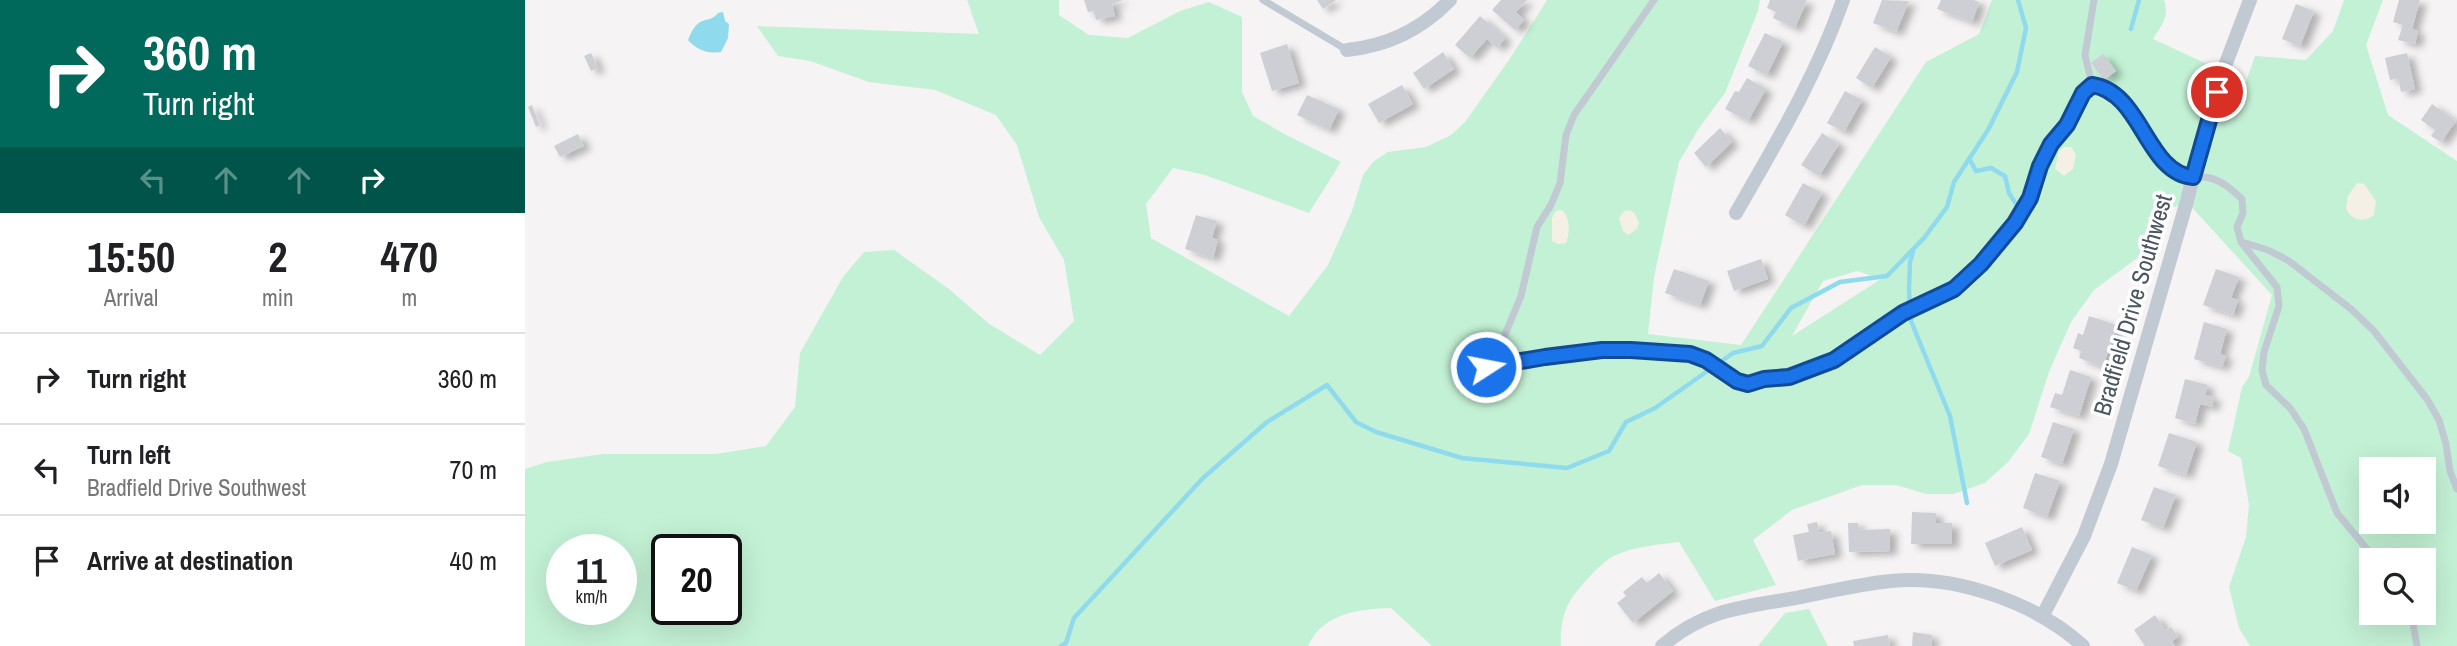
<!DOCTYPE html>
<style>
:root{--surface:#fff;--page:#f6f6f6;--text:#202124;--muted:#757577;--line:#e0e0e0}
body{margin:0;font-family:"Archivo Narrow",sans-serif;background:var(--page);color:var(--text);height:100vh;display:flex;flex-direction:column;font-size:26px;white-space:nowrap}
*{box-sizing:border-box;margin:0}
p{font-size:23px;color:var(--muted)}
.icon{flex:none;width:38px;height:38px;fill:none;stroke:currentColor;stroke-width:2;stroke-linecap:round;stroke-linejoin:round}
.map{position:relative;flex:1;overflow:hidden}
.details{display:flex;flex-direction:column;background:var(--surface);width:525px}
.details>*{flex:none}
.top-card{background:#00695c;color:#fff;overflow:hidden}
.tools{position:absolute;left:1834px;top:457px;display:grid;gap:14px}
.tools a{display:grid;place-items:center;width:77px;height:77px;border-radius:0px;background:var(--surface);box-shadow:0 7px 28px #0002;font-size:35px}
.speed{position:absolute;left:21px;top:534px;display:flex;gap:14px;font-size:35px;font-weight:700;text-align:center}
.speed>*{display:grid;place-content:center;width:91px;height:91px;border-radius:50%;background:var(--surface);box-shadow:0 7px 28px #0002;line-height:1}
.speed small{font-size:18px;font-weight:400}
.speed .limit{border:4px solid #111;border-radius:10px;background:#fff;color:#111}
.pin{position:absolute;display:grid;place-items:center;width:60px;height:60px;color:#fff;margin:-30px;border:4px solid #fff;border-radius:50%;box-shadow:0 2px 7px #0007}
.me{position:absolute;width:77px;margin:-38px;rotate:79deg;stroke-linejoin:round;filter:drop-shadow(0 0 5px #0008)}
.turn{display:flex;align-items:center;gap:24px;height:147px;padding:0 28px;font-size:32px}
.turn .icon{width:91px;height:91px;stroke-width:2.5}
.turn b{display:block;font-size:49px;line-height:60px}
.lanes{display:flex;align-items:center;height:66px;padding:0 28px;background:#0003;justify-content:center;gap:35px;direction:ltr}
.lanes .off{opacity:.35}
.eta{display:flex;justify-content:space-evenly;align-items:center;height:119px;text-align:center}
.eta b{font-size:42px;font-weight:800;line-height:49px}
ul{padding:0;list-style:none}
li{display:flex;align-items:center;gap:21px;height:91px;padding:0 28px;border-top:2px solid var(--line)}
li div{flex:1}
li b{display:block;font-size:26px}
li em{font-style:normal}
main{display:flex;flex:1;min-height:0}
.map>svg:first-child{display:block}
.green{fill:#c3f1d5;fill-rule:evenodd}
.sand{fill:#f5f0e5}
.water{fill:#90daee}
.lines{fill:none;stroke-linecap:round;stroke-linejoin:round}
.stream{stroke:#90daee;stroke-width:4.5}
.building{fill:#cdcfd5;filter:url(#shadow)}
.service{stroke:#c1cad2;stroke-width:7}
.minor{stroke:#c1cad2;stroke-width:14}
.route-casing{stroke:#114b97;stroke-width:18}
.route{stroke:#1a73e8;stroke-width:12}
.labels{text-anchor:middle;stroke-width:7;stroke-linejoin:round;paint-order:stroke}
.street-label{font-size:24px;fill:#4a5661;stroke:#fff}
</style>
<main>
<section class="details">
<div class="top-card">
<div class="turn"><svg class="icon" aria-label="right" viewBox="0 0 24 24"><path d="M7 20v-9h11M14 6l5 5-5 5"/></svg><div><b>360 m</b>Turn right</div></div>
<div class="lanes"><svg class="icon off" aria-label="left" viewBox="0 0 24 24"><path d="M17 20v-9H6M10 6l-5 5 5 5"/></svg><svg class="icon off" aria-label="ahead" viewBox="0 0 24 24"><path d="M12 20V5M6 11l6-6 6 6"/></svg><svg class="icon off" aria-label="ahead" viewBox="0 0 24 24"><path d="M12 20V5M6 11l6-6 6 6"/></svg><svg class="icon" aria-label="right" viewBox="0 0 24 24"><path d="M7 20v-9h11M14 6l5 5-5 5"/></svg></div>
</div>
<div class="eta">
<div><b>15:50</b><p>Arrival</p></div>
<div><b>2</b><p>min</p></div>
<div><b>470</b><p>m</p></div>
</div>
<ul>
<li><svg class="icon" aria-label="right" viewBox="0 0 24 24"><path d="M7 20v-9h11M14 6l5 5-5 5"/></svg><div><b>Turn right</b></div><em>360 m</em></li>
<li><svg class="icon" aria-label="left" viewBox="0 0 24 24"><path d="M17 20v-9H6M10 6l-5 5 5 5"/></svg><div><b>Turn left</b><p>Bradfield Drive Southwest</p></div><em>70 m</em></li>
<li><svg class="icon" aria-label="arrive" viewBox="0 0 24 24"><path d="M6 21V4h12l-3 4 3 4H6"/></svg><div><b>Arrive at destination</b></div><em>40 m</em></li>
</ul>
</section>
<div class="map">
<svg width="1932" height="646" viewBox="0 0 1932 646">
<defs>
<filter id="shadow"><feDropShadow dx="7" dy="4" stdDeviation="3.5" flood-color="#0004"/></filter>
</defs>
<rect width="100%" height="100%" fill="#f5f3f3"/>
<!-- green -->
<path class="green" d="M 442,0 L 534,0 L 534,15 L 564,35 L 603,38 L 655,11 L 684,2 L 717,17 L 717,92 L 728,116 L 763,136 L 816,162 L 784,213 L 680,175 L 648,168 L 621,204 L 626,238 L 764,316 L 803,265 L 827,211 L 838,175 L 848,162 L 863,152 L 901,147 L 926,135 L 940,122 L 986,57 L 1022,0 L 1235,0 L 1233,11 L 1200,93 L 1174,128 L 1154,162 L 1129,277 L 1123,334 L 1216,345 L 1401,62 L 1454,34 L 1467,0 L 1639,0 C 1645,16 1636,26 1628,39 L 1721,82 L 1730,56 L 1781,60 L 1808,31 L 1819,0 L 1858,0 L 1841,45 L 1863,115 L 1932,161 L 1932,646 L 1725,646 L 1714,628 L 1704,587 L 1721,537 L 1724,505 L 1716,458 L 1703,451 L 1717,387 L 1724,377 L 1747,295 L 1662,202 L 1622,218 L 1631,224 L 1633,233 L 1627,247 L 1569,290 L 1546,322 L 1524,372 L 1504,434 L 1483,462 L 1460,483 L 1428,494 L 1401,494 L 1371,485 L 1337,485 L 1267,510 L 1228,540 L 1251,585 L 1190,601 L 1154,542 C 1134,545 1108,546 1089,556 C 1076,562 1051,590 1044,603 C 1037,615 1035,633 1036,646 L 907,646 L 866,608 C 834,609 798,613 783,646 L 0,646 L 0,469 L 22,462 L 78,454 L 191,454 L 241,446 L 270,407 L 275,353 L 318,277 L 339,252 L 369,250 L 424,289 L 463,323 L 515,355 L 549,321 L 539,260 L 514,217 L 492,145 L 471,115 L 410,90 L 344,82 L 285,61 L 253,56 L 232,26 L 454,34 ZM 1332,271 L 1356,279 L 1267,336 L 1298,281 ZM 1846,469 L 1899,469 L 1899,522 L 1846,522 ZM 37,550 L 96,550 L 96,609 L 37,609 ZM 142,550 L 201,550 L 201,609 L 142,609 ZM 1846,560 L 1899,560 L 1899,612 L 1846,612 Z
M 1284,609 L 1303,646 L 1233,646 L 1260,613 Z"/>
<!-- sand -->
<path class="sand" d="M 1539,147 L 1546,147 L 1551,155 L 1548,169 L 1539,176 L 1530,169 L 1534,151 Z
M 1832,183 L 1839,184 L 1851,201 L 1849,215 C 1839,223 1826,221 1821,208 L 1823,196 Z
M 1034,210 L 1038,211 C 1045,218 1045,233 1041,243 L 1033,244 L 1027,241 L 1027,218 L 1030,212 Z
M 1105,210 L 1110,214 L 1114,223 L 1112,229 L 1103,235 L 1098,231 L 1094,218 L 1099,211 Z"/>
<!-- water -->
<path class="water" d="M 198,12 L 200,21 L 204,24 L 203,38 L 196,52 C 182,54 172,50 163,40 C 174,12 182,26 193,13 Z"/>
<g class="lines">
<!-- stream -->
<path class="stream" d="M 1606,29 L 1614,0
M 1445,160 L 1451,171 L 1466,168 L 1480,176 L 1484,193 L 1493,207
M 1388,252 L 1385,262 L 1384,290 L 1386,321 L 1425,416 L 1442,503
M 536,646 L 541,643 L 549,618 L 678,478 L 742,422 L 802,385 L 831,422 L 851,432 L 937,458 L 1042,468 L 1084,451 L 1101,422 L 1130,408 L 1208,353 L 1237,346 L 1266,308 L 1315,282 L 1362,276 L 1399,238 L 1422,207 L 1429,182 L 1463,130 L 1492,72 L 1501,28 L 1493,0"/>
</g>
<!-- building -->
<path class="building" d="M 559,0 L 598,0 L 587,4 L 590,16 L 571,20 L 569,11 L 563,12 Z
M 792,0 L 811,0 L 798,9 Z
M 976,0 L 1002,0 L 991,12 L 999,20 L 990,30 L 967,10 Z
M 1245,0 L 1282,0 L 1270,28 L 1248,18 L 1251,12 L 1242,8 Z
M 1357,0 L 1384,1 L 1371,32 L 1348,23 Z
M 1416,0 L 1449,0 L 1454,2 L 1447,22 L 1412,9 Z
M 1874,0 L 1895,0 L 1887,29 L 1893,31 L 1890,44 L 1873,40 L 1878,25 L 1868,22 Z
M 1771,4 L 1789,11 L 1775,46 L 1757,39 Z
M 955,16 L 980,38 L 972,48 L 962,39 L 945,58 L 930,45 Z
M 1240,33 L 1258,42 L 1242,75 L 1223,66 Z
M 762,44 L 774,83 L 747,91 L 735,53 Z
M 1350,47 L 1366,57 L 1347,88 L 1331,78 Z
M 918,52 L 929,69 L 899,89 L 888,73 Z
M 66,53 L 73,68 L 66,71 L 59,56 Z
M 1882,53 L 1890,89 L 1876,92 L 1873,78 L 1865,80 L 1860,58 Z
M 1578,54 L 1591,71 L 1579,80 L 1566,63 Z
M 1222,78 L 1241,89 L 1223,121 L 1200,109 L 1210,91 L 1214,92 Z
M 877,85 L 888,104 L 854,123 L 843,104 Z
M 1320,91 L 1337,100 L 1319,132 L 1302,123 Z
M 782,95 L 814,109 L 804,130 L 772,115 Z
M 1907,104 L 1931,121 L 1916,142 L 1906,136 L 1910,130 L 1896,120 Z
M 7,105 L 15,125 L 11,127 L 3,107 Z
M 1195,128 L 1207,142 L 1181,167 L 1169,153 Z
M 1297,133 L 1314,144 L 1294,176 L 1276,165 Z
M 53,134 L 59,146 L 35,157 L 29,146 Z
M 1278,183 L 1297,193 L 1279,226 L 1260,215 Z
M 671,215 L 692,221 L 687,238 L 693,240 L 688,258 L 660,249 Z
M 1236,259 L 1243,279 L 1209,291 L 1202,271 Z
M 1149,269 L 1184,281 L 1175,305 L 1140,293 Z
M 1691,269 L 1714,277 L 1706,298 L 1713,300 L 1708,315 L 1678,305 Z
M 1564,316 L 1592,325 L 1578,367 L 1554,358 L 1556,351 L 1548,348 L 1553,333 L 1558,335 Z
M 1679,322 L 1702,329 L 1695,354 L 1701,356 L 1697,367 L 1669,359 Z
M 1545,370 L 1566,377 L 1554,416 L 1525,407 L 1530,393 L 1537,395 Z
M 1660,379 L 1683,385 L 1680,395 L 1689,397 L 1687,407 L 1675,404 L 1670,424 L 1650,418 Z
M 1528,422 L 1549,429 L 1537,464 L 1516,457 Z
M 1644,433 L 1672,442 L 1661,475 L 1633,466 Z
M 1510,473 L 1535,481 L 1522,517 L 1498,508 Z
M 1629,487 L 1651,495 L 1638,528 L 1616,520 Z
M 1387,512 L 1411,513 L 1411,523 L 1427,523 L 1427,544 L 1386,544 Z
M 1292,522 L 1294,533 L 1306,531 L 1310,554 L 1273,561 L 1268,535 L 1284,532 L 1282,524 Z
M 1323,523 L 1333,523 L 1334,530 L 1365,529 L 1365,551 L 1324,552 Z
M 1497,527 L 1507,550 L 1470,566 L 1460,543 Z
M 1607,547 L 1627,555 L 1611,591 L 1592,583 Z
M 1134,573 L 1148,591 L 1108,623 L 1092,603 L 1101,596 L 1098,592 L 1117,577 L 1122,583 Z
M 1630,615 L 1641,631 L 1646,627 L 1653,637 L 1647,641 L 1650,646 L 1620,646 L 1609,630 Z
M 1388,632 L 1407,635 L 1406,646 L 1387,646 Z
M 1363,635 L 1365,646 L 1329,646 L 1328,641 Z"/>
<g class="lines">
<!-- service -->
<path class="service" d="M 738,0 L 822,50
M 1129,0 L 1049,115 L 1041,135 L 1035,183 L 1026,205 L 1012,227 L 996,296 L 977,342 C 979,351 983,357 991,361 L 1077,350 L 1106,350 L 1165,354 L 1181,360 L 1212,381 L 1223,384 L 1239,379 L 1264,377 L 1309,360 L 1378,313 L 1429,289 L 1456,264 L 1490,223 L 1505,198 L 1515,166 L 1526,144 L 1542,125 L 1558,93 L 1567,85 C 1606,90 1619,141 1644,167 C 1656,179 1669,175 1685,178 C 1698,181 1707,190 1717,199 L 1718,213 L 1712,227 L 1716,242 L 1752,287 L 1754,306 L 1739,352 L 1737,370 L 1741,385 L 1765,408 L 1779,429 L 1812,513 L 1851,560
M 1567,85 L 1560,55 L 1569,0
M 1717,242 L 1743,250 L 1764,261 L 1826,309 L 1849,331 L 1902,399 L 1914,420 L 1921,444 L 1925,471 L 1932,489
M 977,342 L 948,352 L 946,361 L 949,366 L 961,367 L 991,361
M 1886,612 L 1892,646"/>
<!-- minor -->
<path class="minor" d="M 822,50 C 862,46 897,29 925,0
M 1211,213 C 1251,143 1291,77 1318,0
M 1518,615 L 1559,536 L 1586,464 L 1662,201 L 1678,135 L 1698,71 L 1725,0
M 1137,646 C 1180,609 1218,607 1271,598 C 1302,592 1334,584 1366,581 C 1430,574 1511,603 1558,646"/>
</g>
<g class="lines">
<!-- route casing -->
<g class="route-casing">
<path id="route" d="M 961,367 L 1020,357 L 1077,350 L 1106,350 L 1165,354 L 1181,360 L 1212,381 L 1223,384 L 1239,379 L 1264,377 L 1309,360 L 1378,313 L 1429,289 L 1456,264 L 1490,223 L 1505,198 L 1515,166 L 1526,144 L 1542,125 L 1558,93 L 1567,85 C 1617,92 1621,173 1668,177 L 1692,92"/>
</g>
<!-- route -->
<use href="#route" class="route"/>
</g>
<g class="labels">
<!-- street labels -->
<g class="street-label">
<text transform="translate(1608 305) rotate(-74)" y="8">Bradfield Drive Southwest</text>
</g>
</g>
</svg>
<div class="tools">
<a><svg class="icon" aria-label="sound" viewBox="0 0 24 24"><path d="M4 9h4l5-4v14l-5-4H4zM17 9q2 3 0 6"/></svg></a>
<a><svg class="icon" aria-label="search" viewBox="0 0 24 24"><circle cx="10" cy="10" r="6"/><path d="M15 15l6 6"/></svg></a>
</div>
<div class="speed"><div>11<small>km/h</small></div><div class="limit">20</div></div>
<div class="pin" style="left:1692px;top:92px;background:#d93025"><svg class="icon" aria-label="arrive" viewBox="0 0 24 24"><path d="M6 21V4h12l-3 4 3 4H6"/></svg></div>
<svg class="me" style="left:961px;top:367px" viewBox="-20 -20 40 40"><circle r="17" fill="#1a73e8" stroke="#fff" stroke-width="3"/><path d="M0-11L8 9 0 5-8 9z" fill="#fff"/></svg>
</div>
</main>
